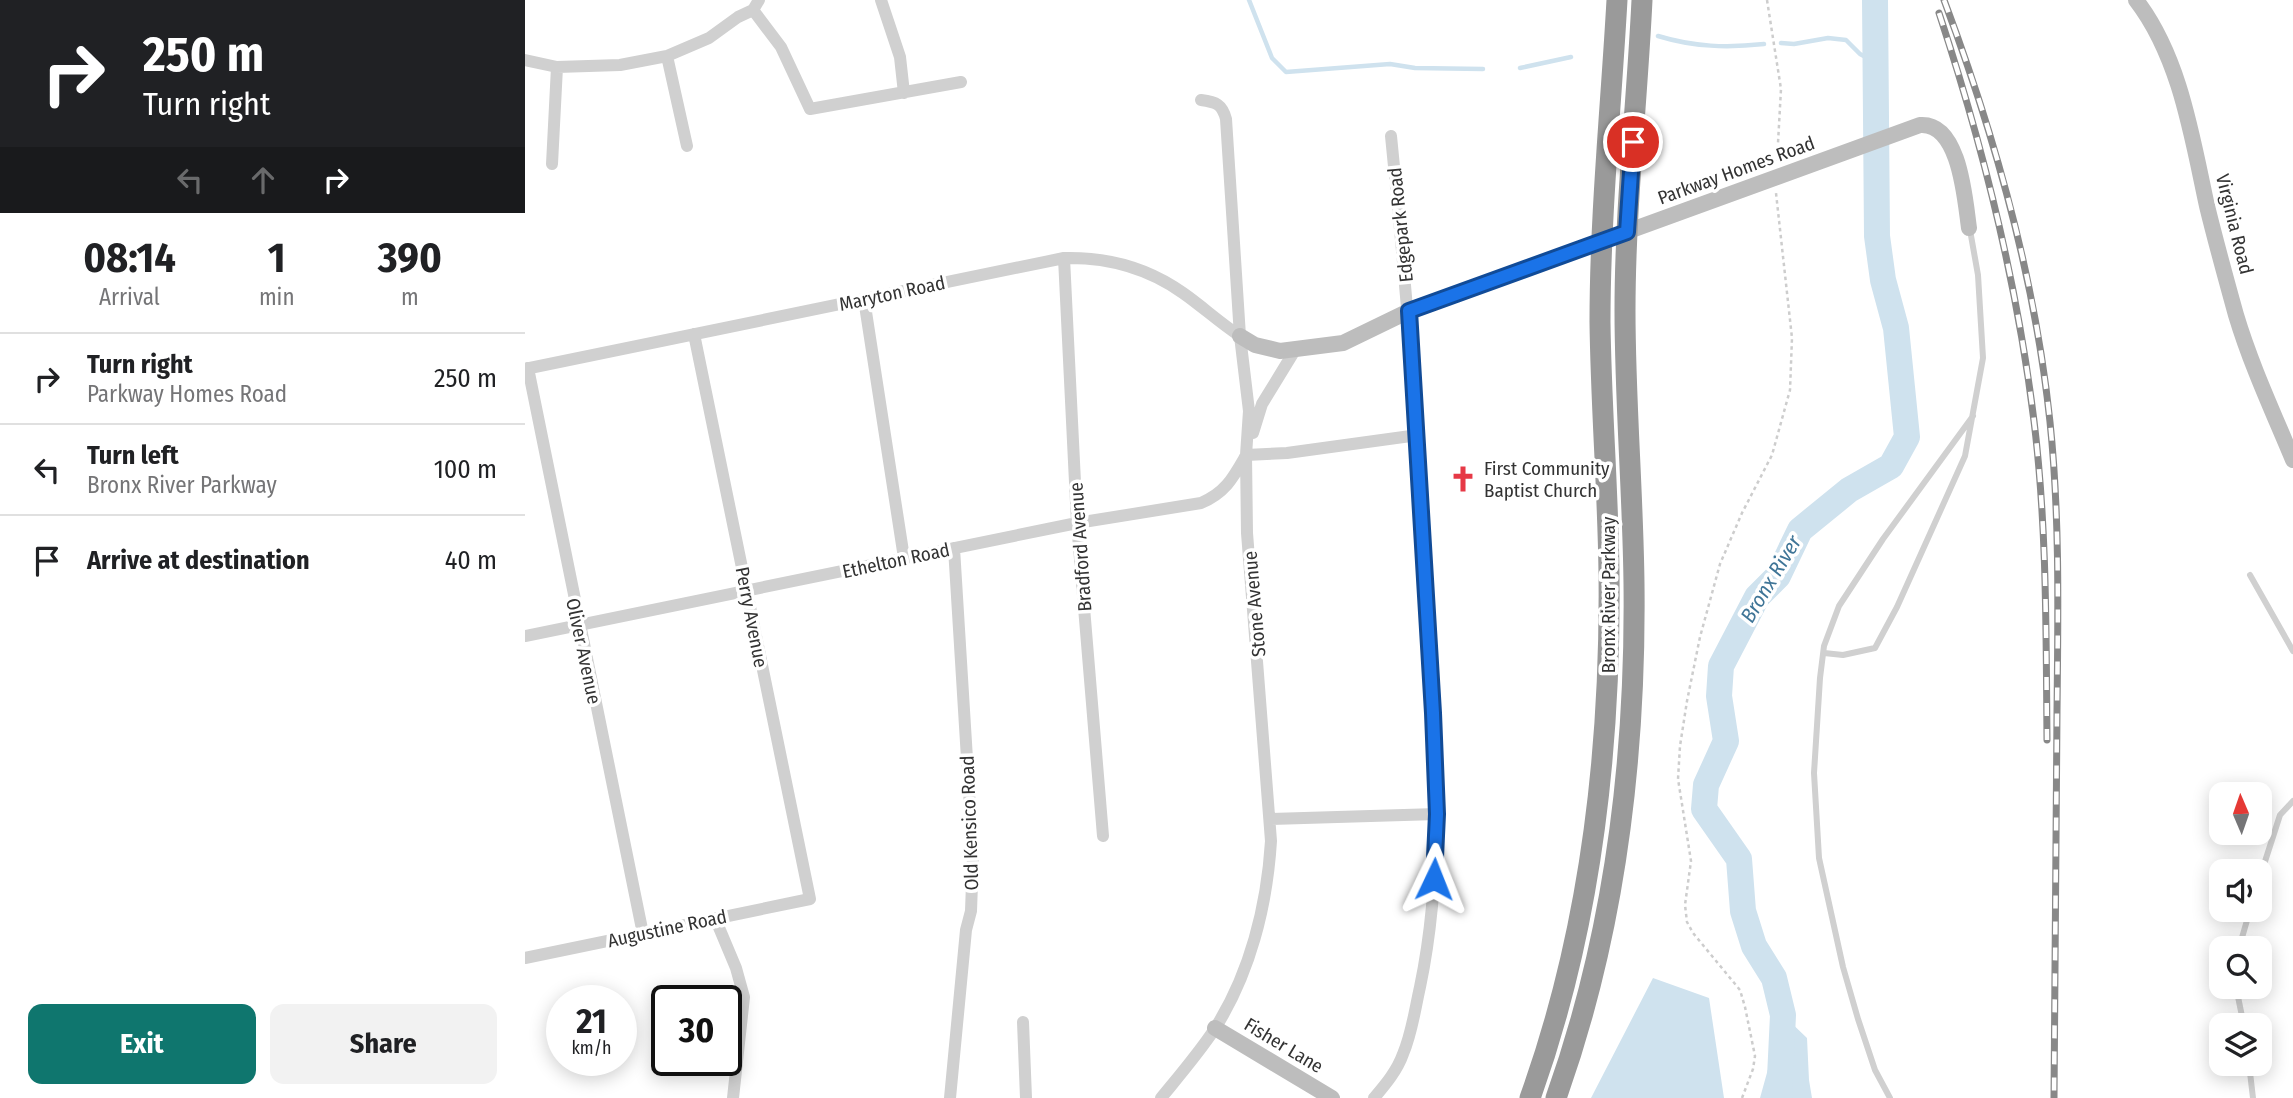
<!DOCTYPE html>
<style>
:root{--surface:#fff;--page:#f2f2f2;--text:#202124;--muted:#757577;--line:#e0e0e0;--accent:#0f766e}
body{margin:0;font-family:"Fira Sans Condensed",sans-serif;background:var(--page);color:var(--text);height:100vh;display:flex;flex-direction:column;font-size:26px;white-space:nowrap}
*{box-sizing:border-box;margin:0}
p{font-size:23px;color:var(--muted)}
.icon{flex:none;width:38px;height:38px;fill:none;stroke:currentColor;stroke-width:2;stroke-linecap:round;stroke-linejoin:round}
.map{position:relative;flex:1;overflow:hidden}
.sheet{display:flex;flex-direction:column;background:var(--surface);width:525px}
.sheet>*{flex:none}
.guide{background:#202124;color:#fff;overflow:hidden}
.needle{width:46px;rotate:358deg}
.tools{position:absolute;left:1684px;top:782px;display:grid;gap:14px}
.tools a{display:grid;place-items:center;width:63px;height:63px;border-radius:14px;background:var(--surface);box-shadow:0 4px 18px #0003;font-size:35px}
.speed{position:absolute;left:21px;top:985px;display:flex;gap:14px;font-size:35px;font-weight:700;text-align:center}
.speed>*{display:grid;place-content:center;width:91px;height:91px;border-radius:50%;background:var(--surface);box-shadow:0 4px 18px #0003;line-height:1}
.speed small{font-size:18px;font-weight:400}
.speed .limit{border:4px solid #111;border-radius:10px;background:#fff;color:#111}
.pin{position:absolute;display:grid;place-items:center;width:60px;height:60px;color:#fff;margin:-30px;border:4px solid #fff;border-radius:50%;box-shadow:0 2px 7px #0007}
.me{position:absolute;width:77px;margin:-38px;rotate:2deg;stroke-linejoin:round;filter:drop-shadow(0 0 5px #0008)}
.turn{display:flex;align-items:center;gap:24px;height:147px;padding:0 28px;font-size:32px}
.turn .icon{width:91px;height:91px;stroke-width:2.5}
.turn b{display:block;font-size:49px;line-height:60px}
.lanes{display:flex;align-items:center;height:66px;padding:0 28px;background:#0003;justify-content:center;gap:35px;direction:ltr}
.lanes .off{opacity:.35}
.eta{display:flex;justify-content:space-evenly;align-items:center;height:119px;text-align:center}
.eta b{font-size:42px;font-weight:700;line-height:49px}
.action{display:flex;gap:14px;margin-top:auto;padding:14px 28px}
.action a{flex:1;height:80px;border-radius:14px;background:var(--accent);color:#fff;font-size:28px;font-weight:700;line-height:80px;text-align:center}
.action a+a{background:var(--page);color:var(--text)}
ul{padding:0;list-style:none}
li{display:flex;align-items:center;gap:21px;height:91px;padding:0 28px;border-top:2px solid var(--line)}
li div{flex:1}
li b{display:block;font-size:26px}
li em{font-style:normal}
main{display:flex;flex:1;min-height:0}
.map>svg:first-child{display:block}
.water{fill:#cfe2ee}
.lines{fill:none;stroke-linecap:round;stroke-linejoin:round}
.stream{stroke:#cfe2ee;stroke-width:4.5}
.river{stroke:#cfe2ee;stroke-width:26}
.path{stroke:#cdcdcd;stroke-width:2.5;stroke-dasharray:3.5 3.5;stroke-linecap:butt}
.lane{stroke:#d0d0d0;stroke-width:6}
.street{stroke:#d0d0d0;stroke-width:12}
.secondary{stroke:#bdbdbd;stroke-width:16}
.highway{stroke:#9a9a9a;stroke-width:21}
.rail-casing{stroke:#888;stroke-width:7}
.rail{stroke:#fff;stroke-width:4.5;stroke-dasharray:13;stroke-linecap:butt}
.route-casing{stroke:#114b97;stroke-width:18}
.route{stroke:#1a73e8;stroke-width:12}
.labels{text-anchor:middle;stroke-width:7;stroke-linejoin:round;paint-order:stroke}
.street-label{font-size:19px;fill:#333;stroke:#fff}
.poi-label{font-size:19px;fill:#333;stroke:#fff;text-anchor:start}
.water-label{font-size:21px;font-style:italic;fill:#3f7597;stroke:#fff}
</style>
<main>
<section class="sheet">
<div class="guide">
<div class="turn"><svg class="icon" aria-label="right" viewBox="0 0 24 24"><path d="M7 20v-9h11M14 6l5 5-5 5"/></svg><div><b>250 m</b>Turn right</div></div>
<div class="lanes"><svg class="icon off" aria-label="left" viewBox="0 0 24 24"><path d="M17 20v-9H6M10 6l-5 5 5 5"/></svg><svg class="icon off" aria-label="ahead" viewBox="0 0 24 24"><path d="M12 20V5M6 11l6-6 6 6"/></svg><svg class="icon" aria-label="right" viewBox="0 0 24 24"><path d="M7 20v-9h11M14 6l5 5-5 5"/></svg></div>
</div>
<div class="eta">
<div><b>08:14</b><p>Arrival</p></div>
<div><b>1</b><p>min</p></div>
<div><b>390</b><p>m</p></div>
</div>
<ul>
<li><svg class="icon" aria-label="right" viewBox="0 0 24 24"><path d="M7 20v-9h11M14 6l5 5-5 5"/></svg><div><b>Turn right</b><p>Parkway Homes Road</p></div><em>250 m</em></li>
<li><svg class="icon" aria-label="left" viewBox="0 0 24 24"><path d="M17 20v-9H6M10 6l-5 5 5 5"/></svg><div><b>Turn left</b><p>Bronx River Parkway</p></div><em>100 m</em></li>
<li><svg class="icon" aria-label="arrive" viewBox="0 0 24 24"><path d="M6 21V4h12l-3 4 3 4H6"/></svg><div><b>Arrive at destination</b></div><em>40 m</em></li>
</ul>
<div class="action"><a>Exit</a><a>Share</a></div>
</section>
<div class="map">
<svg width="1768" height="1098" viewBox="0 0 1768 1098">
<rect width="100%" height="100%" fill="#fff"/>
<!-- water -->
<path class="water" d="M 1128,978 L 1184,998 L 1199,1098 L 1066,1098 Z
M 1258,1015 L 1282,1038 L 1284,1080 L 1287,1098 L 1235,1098 Z"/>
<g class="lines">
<!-- stream -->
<path class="stream" d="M 724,0 L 747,58 L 761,72 L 865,64 L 890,68 L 958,69
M 1133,36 C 1169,47 1202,48 1239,44
M 1256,43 L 1269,44 L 1303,38 L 1321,40 L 1335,54 L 1350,62
M 995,68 L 1046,57"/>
<!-- river -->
<path class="river" d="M 1254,1098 L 1258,1015 L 1249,978 L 1229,946 L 1218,911 L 1214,859 L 1179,809 L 1181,785 L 1201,741 L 1194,696 L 1196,666 L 1232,597 L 1253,576 L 1275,530 L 1324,490 L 1366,466 L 1382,437 L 1371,328 L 1358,280 L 1352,236 L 1350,0"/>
<!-- path -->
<path class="path" d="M 1242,0 L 1256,89 L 1252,161
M 1217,1098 L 1228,1069 L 1230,1056 L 1220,1007 L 1215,990 L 1168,933 L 1162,922 L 1160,905 L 1166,861 L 1153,779 L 1155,746 L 1162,701 L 1175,637 L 1195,564 L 1217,513 L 1247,455 L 1265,390 L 1267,338 L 1251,193"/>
<!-- lane -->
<path class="lane" d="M 1725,575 L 1768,651
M 1299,653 L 1318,655 L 1350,648 L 1372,607 L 1440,456 L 1458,358 L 1453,275 L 1445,230
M 1734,880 L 1755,815 L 1768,801
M 1714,948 L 1725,910
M 1711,987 L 1719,1026
M 1724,1064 L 1728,1098
M 1365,1098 L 1350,1070 L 1333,1019 L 1318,967 L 1294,858 L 1289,773 L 1295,678 L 1299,646 L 1314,606 L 1358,539 L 1448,416"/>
<!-- street -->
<path class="street" d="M 356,0 L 375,57 L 379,93
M 228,10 L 256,47 L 285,109 L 436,82
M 142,56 L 162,146
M 0,60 L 32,67 L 95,65 L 142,56 L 184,38 L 213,17 L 228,10 L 234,0
M 27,164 L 32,67
M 539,258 L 552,523 L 578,836
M 339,299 L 379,558
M 3,368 L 118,934
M 0,369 L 539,258 C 582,257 623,268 658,293 C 678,307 695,323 715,336
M 728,433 L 737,404 L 770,350
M 721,455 L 762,453 L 893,435
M 0,636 L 552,523 L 676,503 C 700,493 708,478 720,457
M 746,819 L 912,814
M 190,918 L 211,968 L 219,997 L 208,1098
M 0,958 L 285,899 L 169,334
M 498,1022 L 501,1098
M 425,1098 L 441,930 L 446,911 L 448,856 L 429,548
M 636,1098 C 654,1076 673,1054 689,1030 C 725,974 742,906 746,841 L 722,533 L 721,455 L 724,411 L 715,336 L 701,119 C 697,104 691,102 676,100
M 849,1098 C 860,1085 872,1071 878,1054 C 887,1033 890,1009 895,987 C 923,854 908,715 901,580 C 893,432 881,284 866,136"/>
<!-- secondary -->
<path class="secondary" d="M 1611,0 C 1655,57 1667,137 1682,206 C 1691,243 1701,279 1711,315 C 1726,365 1748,412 1768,460
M 715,336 L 730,345 L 755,351 L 818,343 L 884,311 L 1395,125 C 1435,122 1440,200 1444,228
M 690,1028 L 807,1098"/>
<!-- highway -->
<path class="highway" d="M 1005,1098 C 1066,929 1086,751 1084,573 C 1083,489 1076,406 1075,322 C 1075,215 1086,107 1092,0
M 1031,1098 C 1090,933 1111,758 1109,584 C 1108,493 1100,402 1100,311 C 1100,207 1112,104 1117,0"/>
<!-- rail casing -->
<g class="rail-casing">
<path id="rail" d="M 1419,0 C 1470,136 1510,277 1525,422 C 1535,518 1533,616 1532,712 C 1531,841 1530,969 1529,1098
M 1414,13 C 1458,146 1492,282 1509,421 C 1522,527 1521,634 1522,740"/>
</g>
<!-- rail -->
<use href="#rail" class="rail"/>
</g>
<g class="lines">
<!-- route casing -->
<g class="route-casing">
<path id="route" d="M 909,879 L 912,814 L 908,713 L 884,311 L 1102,232 L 1108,142"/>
</g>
<!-- route -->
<use href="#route" class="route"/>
</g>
<!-- icons -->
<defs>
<g id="church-bare" transform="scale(2.1)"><path d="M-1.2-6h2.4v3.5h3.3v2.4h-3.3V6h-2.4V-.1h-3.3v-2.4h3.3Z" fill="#e63946" stroke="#fff" stroke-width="2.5" paint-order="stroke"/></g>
</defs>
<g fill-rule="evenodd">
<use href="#church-bare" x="938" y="479"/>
</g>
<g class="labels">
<!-- street labels -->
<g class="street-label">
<text transform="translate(1211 170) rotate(-20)" y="7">Parkway Homes Road</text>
<text transform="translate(1710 224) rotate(76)" y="7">Virginia Road</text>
<text transform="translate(875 225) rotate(-96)" y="7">Edgepark Road</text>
<text transform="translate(367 293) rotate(-12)" y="7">Maryton Road</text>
<text transform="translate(555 547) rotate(-94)" y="7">Bradford Avenue</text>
<text transform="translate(371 560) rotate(-12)" y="7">Ethelton Road</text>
<text transform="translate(1083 595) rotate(-90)" y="7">Bronx River Parkway</text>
<text transform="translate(729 604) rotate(-95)" y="7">Stone Avenue</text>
<text transform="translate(227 617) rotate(79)" y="7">Perry Avenue</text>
<text transform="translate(59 651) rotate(78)" y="7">Oliver Avenue</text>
<text transform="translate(444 823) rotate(-92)" y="7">Old Kensico Road</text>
<text transform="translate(142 928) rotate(-12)" y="7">Augustine Road</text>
<text transform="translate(759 1045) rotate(31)" y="7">Fisher Lane</text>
</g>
<!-- poi labels -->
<g class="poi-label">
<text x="959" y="475">First Community<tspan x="959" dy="22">Baptist Church</tspan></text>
</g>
<!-- water labels -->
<g class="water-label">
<text transform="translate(1246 579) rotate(-59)" y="7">Bronx River</text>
</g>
</g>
</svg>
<div class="tools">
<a><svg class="needle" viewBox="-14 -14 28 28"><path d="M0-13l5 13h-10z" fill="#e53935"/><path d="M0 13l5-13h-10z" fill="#757577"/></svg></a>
<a><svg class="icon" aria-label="sound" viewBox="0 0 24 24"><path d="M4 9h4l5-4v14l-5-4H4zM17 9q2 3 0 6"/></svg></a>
<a><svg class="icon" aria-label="search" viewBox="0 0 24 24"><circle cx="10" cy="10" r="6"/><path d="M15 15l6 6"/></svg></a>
<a><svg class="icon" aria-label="layers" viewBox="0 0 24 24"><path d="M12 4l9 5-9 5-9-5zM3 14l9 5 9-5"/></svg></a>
</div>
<div class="speed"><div>21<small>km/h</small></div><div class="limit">30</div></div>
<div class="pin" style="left:1108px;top:142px;background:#d93025"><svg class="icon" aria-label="arrive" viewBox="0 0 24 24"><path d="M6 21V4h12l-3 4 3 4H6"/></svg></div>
<svg class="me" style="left:909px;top:879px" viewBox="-20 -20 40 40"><path d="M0-17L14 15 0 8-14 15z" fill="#1a73e8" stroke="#fff" stroke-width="4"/></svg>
</div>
</main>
